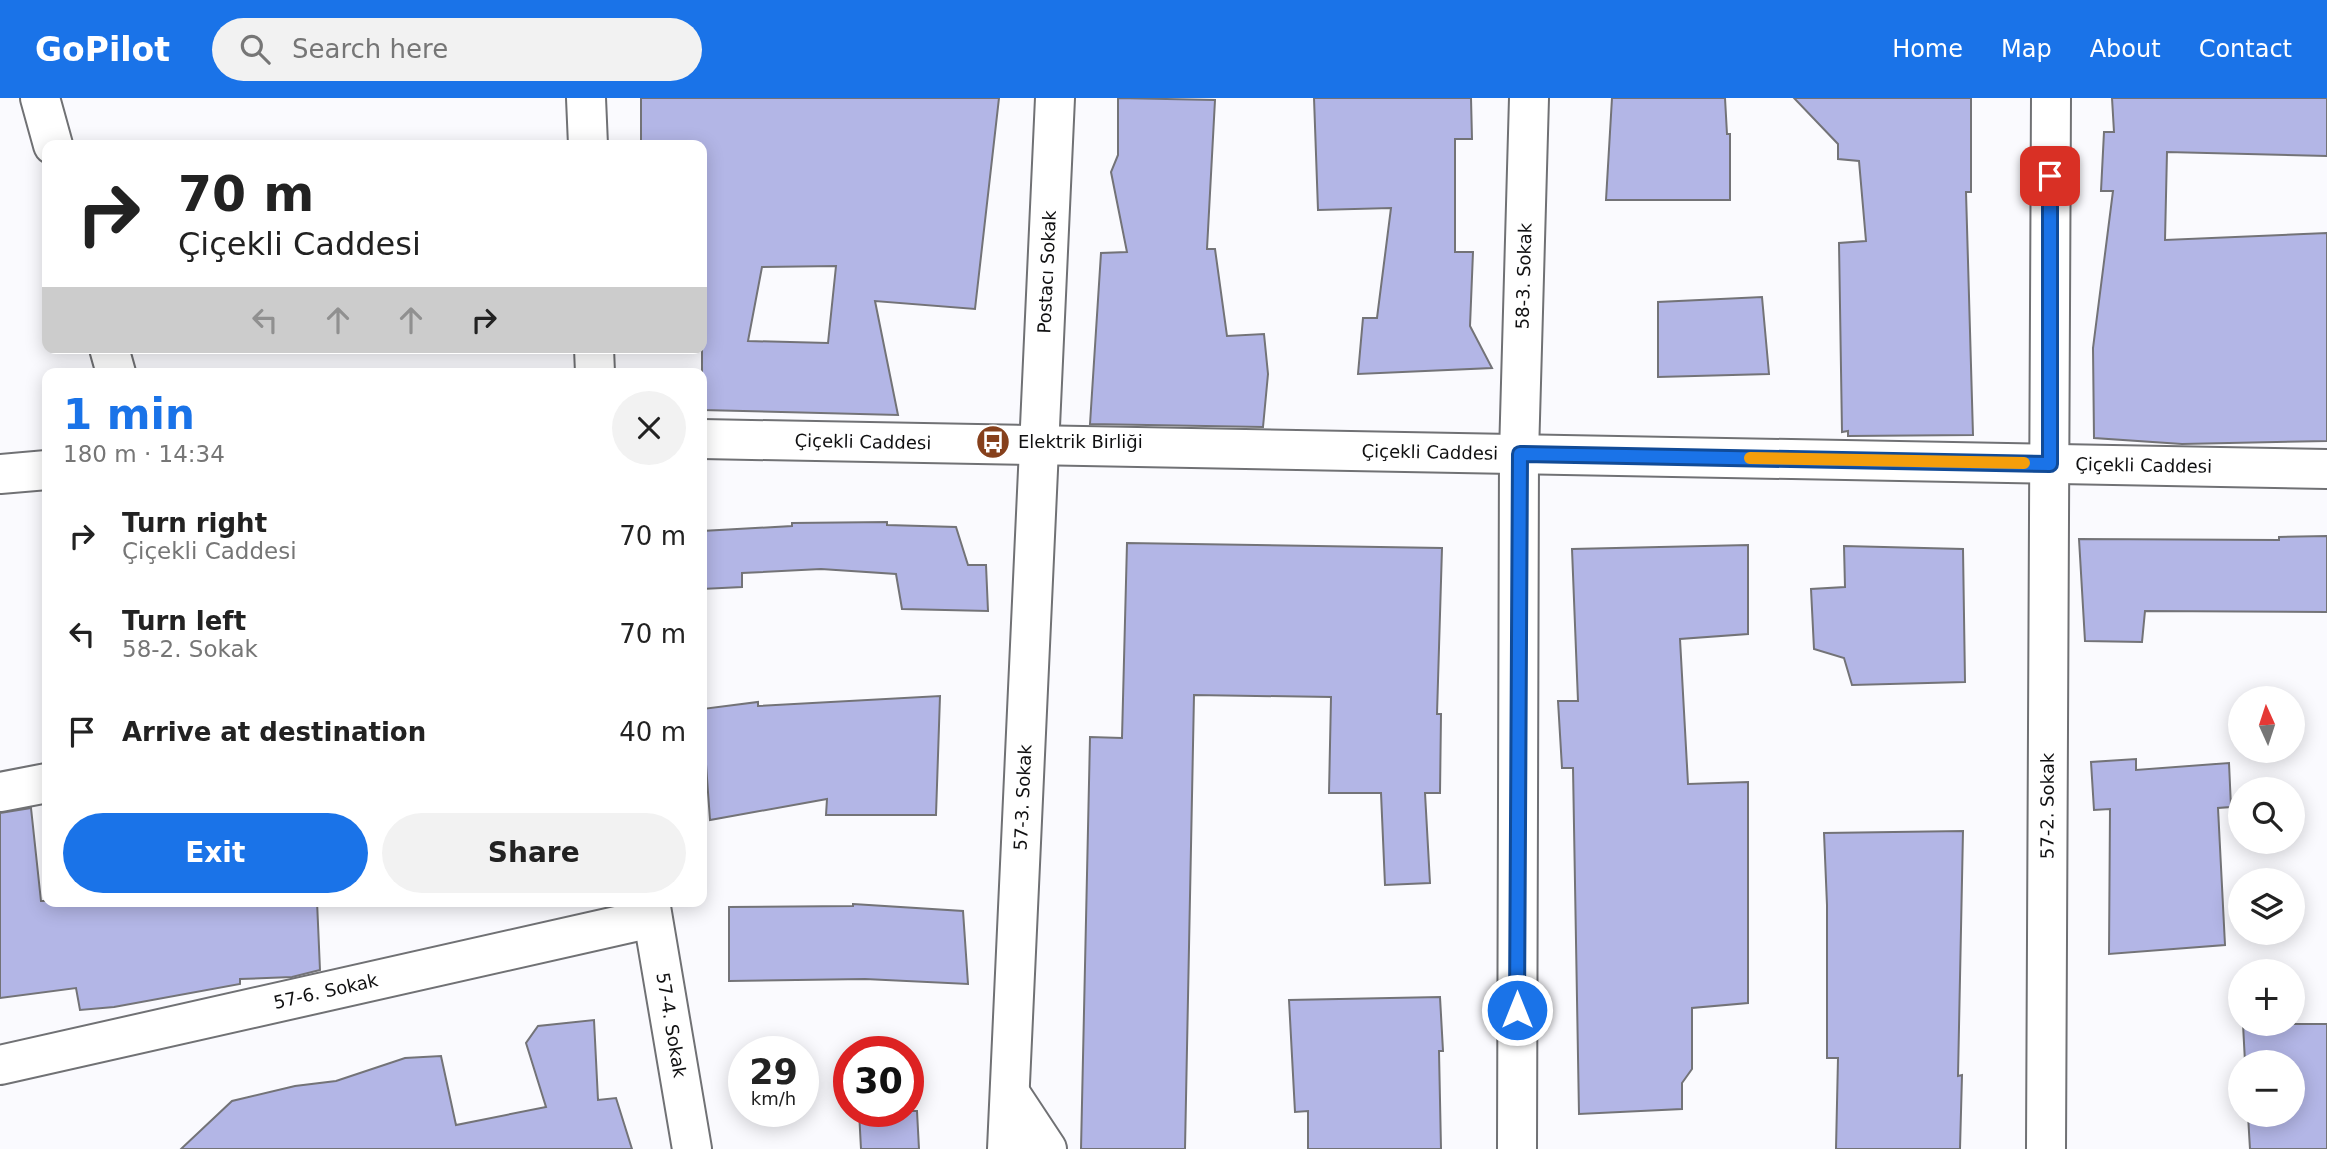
<!DOCTYPE html>
<meta charset="utf-8">
<style>
:root{--surface:#fff;--page:#f2f2f2;--text:#222;--muted:#767676;--accent:#1a73e8}
body{margin:0;font-family:"DejaVu Sans",sans-serif;background:var(--page);color:var(--text);height:100vh;display:flex;flex-direction:column;font-size:26px;white-space:nowrap}
*{box-sizing:border-box;margin:0}
p{font-size:23px;color:var(--muted)}
.icon{flex:none;width:38px;height:38px;fill:none;stroke:currentColor;stroke-width:2;stroke-linecap:round;stroke-linejoin:round}
.map{position:relative;flex:1;overflow:hidden}
.side{position:absolute;left:42px;top:270px;width:665px;height:539px;display:flex;flex-direction:column;background:var(--surface);border-radius:14px;box-shadow:0 4px 18px #0003}
.side>*{flex:none}
.hud{position:absolute;left:42px;top:42px;width:665px;height:214px;border-radius:14px;box-shadow:0 4px 18px #0003;background:#fff;color:var(--text);overflow:hidden}
.needle{width:46px;rotate:357deg}
.controls{position:absolute;left:2228px;top:588px;display:grid;gap:14px}
.controls a{display:grid;place-items:center;width:77px;height:77px;border-radius:50%;background:var(--surface);box-shadow:0 4px 18px #0003;font-size:35px}
.speed{position:absolute;left:728px;top:938px;display:flex;gap:14px;font-size:35px;font-weight:700;text-align:center}
.speed>*{display:grid;place-content:center;width:91px;height:91px;border-radius:50%;background:var(--surface);box-shadow:0 4px 18px #0003;line-height:1}
.speed small{font-size:18px;font-weight:400}
.speed .limit{border:10px solid #d22;background:#fff;color:#111}
.pin{position:absolute;display:grid;place-items:center;width:60px;height:60px;color:#fff;margin:-30px;border-radius:14px;box-shadow:0 4px 10px #0006}
.me{position:absolute;width:77px;margin:-38px;rotate:0deg;stroke-linejoin:round;filter:drop-shadow(0 0 5px #0008)}
.turn{display:flex;align-items:center;gap:24px;height:147px;padding:0 21px;font-size:32px}
.turn .icon{width:91px;height:91px;stroke-width:2.5}
.turn b{display:block;font-size:49px;line-height:60px}
.lanes{display:flex;align-items:center;height:66px;padding:0 21px;background:#0003;justify-content:center;gap:35px;direction:ltr}
.lanes .off{opacity:.35}
.round{display:grid;place-items:center;flex:none;width:74px;height:74px;border-radius:37px;background:var(--page)}
.headline{display:flex;align-items:center;justify-content:space-between;height:119px;padding:0 21px}
h1{font-size:42px;font-weight:600;line-height:52px;color:var(--accent)}
.button{display:flex;gap:14px;margin-top:auto;padding:14px 21px}
.button a{flex:1;height:80px;border-radius:42px;background:var(--accent);color:#fff;font-size:28px;font-weight:600;line-height:80px;text-align:center}
.button a+a{background:var(--page);color:var(--text)}
ul{padding:0;list-style:none}
li{display:flex;align-items:center;gap:21px;height:98px;padding:0 21px}
li div{flex:1}
li b{display:block;font-size:26px}
li em{font-style:normal}
header{display:flex;align-items:center;gap:42px;box-sizing:border-box;height:98px;padding:0 35px;background:var(--accent);color:#fff}
header strong{font-size:33px}
nav{display:flex;gap:38px;margin-inline-start:auto;font-size:24px}
.search{width:490px;height:63px;background:var(--page);display:flex;align-items:center;gap:18px;box-sizing:border-box;padding:0 24px;border-radius:38px;color:var(--muted);font-size:26px}
.map>svg:first-child{display:block}
.building{fill:#b3b6e6;stroke:#737377;stroke-width:2;fill-rule:evenodd}
.lines{fill:none;stroke-linecap:round;stroke-linejoin:round}
.street-casing{stroke:#707174;stroke-width:42}
.secondary-casing{stroke:#707174;stroke-width:42}
.street{stroke:#fff;stroke-width:38}
.secondary{stroke:#fff;stroke-width:38}
.route-casing{stroke:#114b97;stroke-width:18}
.route{stroke:#1a73e8;stroke-width:12}
.slow{stroke:#f59e0b;stroke-width:12}
.labels{text-anchor:middle;stroke-width:5;stroke-linejoin:round;paint-order:stroke}
.street-label{font-size:18px;fill:#101011;stroke:#fff}
.poi-label{font-size:18px;fill:#101011;stroke:#fff;text-anchor:start}
</style>
<header>
<strong>GoPilot</strong>
<div class="search"><svg class="icon" aria-label="search" viewBox="0 0 24 24"><circle cx="10" cy="10" r="6"/><path d="M15 15l6 6"/></svg>Search here</div>
<nav><a>Home</a><a>Map</a><a>About</a><a>Contact</a></nav>
</header>
<div class="map">
<svg width="2327" height="1051" viewBox="0 0 2327 1051">
<rect width="100%" height="100%" fill="#fafafe"/>
<!-- building -->
<path class="building" d="M 641,0 L 999,0 L 975,211 L 875,203 L 898,317 L 702,312 L 702,47 L 641,47 ZM 836,168 L 828,245 L 748,243 L 762,169 Z
M 1118,0 L 1215,2 L 1207,151 L 1215,151 L 1227,238 L 1264,236 L 1268,276 L 1263,329 L 1090,326 L 1101,155 L 1127,154 L 1111,74 L 1118,57 Z
M 1314,0 L 1471,0 L 1472,41 L 1455,41 L 1455,154 L 1473,154 L 1470,228 L 1492,270 L 1358,276 L 1363,220 L 1377,220 L 1391,110 L 1318,112 Z
M 1612,0 L 1725,0 L 1727,36 L 1730,36 L 1730,102 L 1606,102 Z
M 1794,0 L 1971,0 L 1971,94 L 1966,94 L 1973,337 L 1848,338 L 1848,333 L 1842,334 L 1839,145 L 1866,143 L 1859,63 L 1838,61 L 1838,46 Z
M 2112,0 L 2327,0 L 2327,58 L 2167,54 L 2165,142 L 2327,135 L 2327,343 L 2182,346 L 2094,340 L 2093,250 L 2113,93 L 2101,93 L 2104,34 L 2114,34 Z
M 1762,199 L 1769,276 L 1658,279 L 1658,204 Z
M 887,424 L 887,427 L 956,429 L 968,467 L 986,467 L 988,513 L 902,511 L 896,476 L 821,471 L 742,475 L 742,489 L 702,491 L 702,433 L 792,428 L 792,425 Z
M 2327,438 L 2327,514 L 2145,513 L 2142,544 L 2085,543 L 2079,441 L 2279,442 L 2279,439 Z
M 1127,445 L 1442,450 L 1437,616 L 1441,616 L 1440,695 L 1425,695 L 1430,785 L 1385,787 L 1381,695 L 1329,695 L 1331,599 L 1194,597 L 1185,1051 L 1081,1051 L 1090,639 L 1122,640 Z
M 1748,447 L 1748,536 L 1680,541 L 1688,686 L 1748,684 L 1748,905 L 1692,910 L 1692,971 L 1682,985 L 1682,1011 L 1579,1016 L 1573,670 L 1562,670 L 1558,603 L 1578,603 L 1572,451 Z
M 1844,448 L 1963,451 L 1965,584 L 1852,587 L 1844,560 L 1814,551 L 1811,491 L 1845,489 Z
M 940,598 L 936,717 L 826,717 L 827,701 L 710,722 L 702,611 L 758,604 L 758,608 Z
M 2136,661 L 2136,672 L 2229,665 L 2231,709 L 2218,710 L 2225,847 L 2109,856 L 2110,711 L 2094,712 L 2091,664 Z
M 31,710 L 41,803 L 317,803 L 320,872 L 292,879 L 240,881 L 240,886 L 114,909 L 80,912 L 76,890 L 0,900 L 0,715 Z
M 1963,733 L 1958,978 L 1962,977 L 1960,1051 L 1836,1051 L 1838,960 L 1827,960 L 1827,807 L 1824,735 Z
M 853,806 L 963,813 L 968,886 L 865,881 L 729,883 L 729,809 L 853,808 Z
M 1440,899 L 1443,953 L 1439,953 L 1441,1051 L 1308,1051 L 1308,1013 L 1295,1014 L 1289,902 Z
M 594,922 L 598,1002 L 616,1000 L 632,1051 L 181,1051 L 232,1003 L 295,988 L 336,983 L 405,960 L 441,958 L 456,1027 L 546,1009 L 526,945 L 538,928 Z
M 2243,926 L 2327,926 L 2327,1051 L 2250,1051 L 2248,1017 L 2292,1017 L 2292,964 L 2245,964 Z
M 859,1013 L 917,1013 L 919,1051 L 861,1051 Z"/>
<g class="lines">
<!-- street casing -->
<g class="street-casing">
<g id="street">
<path d="M 40,0 L 53,47"/>
<path d="M 586,0 L 588,47"/>
<path d="M 109,250 L 116,275"/>
<path d="M 594,250 L 595,275"/>
<path d="M 0,694 L 47,685"/>
<path id="s1" d="M 650,803 L 692,1051"/>
<path id="s2" d="M 0,967 L 652,820"/>
<path d="M 1010,995 L 1047,1051"/>
<path id="s3" d="M 1007,1051 L 1055,0"/>
<path id="s4" d="M 1517,1051 L 1519,356 L 1529,0"/>
<path id="s5" d="M 2046,1051 L 2051,0"/>
</g>
</g>
<!-- secondary casing -->
<g class="secondary-casing">
<g id="secondary">
<path id="s6" d="M 702,341 L 2327,371"/>
<path d="M 0,376 L 47,372"/>
</g>
</g>
<!-- street -->
<use href="#street" class="street"/>
<!-- secondary -->
<use href="#secondary" class="secondary"/>
</g>
<g class="lines">
<!-- route casing -->
<g class="route-casing">
<path id="route" d="M 1517,912 L 1520,356 L 2050,366 L 2050,78"/>
</g>
<!-- route -->
<use href="#route" class="route"/>
<!-- slow -->
<path class="slow" d="M 1750,360 L 2024,365"/>
</g>
<!-- icons -->
<defs>
<g id="bus-disc" transform="scale(1.75)"><circle r="9.5" fill="#86401c" stroke="#fff"/><path d="M-5-6H5V4H4V6H2V4H-2V6H-4V4H-5ZM-3.5-4V0h7V-4ZM-3.5 1.2v1.5H-2V1.2ZM2 1.2v1.5H3.5V1.2Z" fill="#fff"/></g>
</defs>
<g fill-rule="evenodd">
<use href="#bus-disc" x="993" y="344"/>
</g>
<g class="labels">
<!-- street labels -->
<g class="street-label">
<text dy="6" stroke="none"><textPath href="#s3" startOffset="878">Postacı Sokak</textPath></text>
<text dy="6" stroke="none"><textPath href="#s4" startOffset="873">58-3. Sokak</textPath></text>
<text dy="6" stroke="none"><textPath href="#s6" startOffset="161">Çiçekli Caddesi</textPath></text>
<text dy="6" stroke="none"><textPath href="#s6" startOffset="728">Çiçekli Caddesi</textPath></text>
<text dy="6" stroke="none"><textPath href="#s6" startOffset="1442">Çiçekli Caddesi</textPath></text>
<text dy="6" stroke="none"><textPath href="#s3" startOffset="352">57-3. Sokak</textPath></text>
<text dy="6" stroke="none"><textPath href="#s5" startOffset="343">57-2. Sokak</textPath></text>
<text dy="6" stroke="none"><textPath href="#s2" startOffset="334">57-6. Sokak</textPath></text>
<text dy="6" stroke="none"><textPath href="#s1" startOffset="126">57-4. Sokak</textPath></text>
</g>
<!-- poi labels -->
<g class="poi-label">
<text x="1018" y="350">Elektrik Birliği</text>
</g>
</g>
</svg>
<div class="controls">
<a><svg class="needle" viewBox="-14 -14 28 28"><path d="M0-13l5 13h-10z" fill="#e53935"/><path d="M0 13l5-13h-10z" fill="#767676"/></svg></a>
<a><svg class="icon" aria-label="search" viewBox="0 0 24 24"><circle cx="10" cy="10" r="6"/><path d="M15 15l6 6"/></svg></a>
<a><svg class="icon" aria-label="layers" viewBox="0 0 24 24"><path d="M12 4l9 5-9 5-9-5zM3 14l9 5 9-5"/></svg></a>
<a>+</a>
<a>−</a>
</div>
<div class="speed"><div>29<small>km/h</small></div><div class="limit">30</div></div>
<div class="pin" style="left:2050px;top:78px;background:#d93025"><svg class="icon" aria-label="arrive" viewBox="0 0 24 24"><path d="M6 21V4h12l-3 4 3 4H6"/></svg></div>
<svg class="me" style="left:1517px;top:912px" viewBox="-20 -20 40 40"><circle r="17" fill="#1a73e8" stroke="#fff" stroke-width="3"/><path d="M0-11L8 9 0 5-8 9z" fill="#fff"/></svg>
<div class="hud">
<div class="turn"><svg class="icon" aria-label="right" viewBox="0 0 24 24"><path d="M7 20v-9h11M14 6l5 5-5 5"/></svg><div><b>70 m</b>Çiçekli Caddesi</div></div>
<div class="lanes"><svg class="icon off" aria-label="left" viewBox="0 0 24 24"><path d="M17 20v-9H6M10 6l-5 5 5 5"/></svg><svg class="icon off" aria-label="ahead" viewBox="0 0 24 24"><path d="M12 20V5M6 11l6-6 6 6"/></svg><svg class="icon off" aria-label="ahead" viewBox="0 0 24 24"><path d="M12 20V5M6 11l6-6 6 6"/></svg><svg class="icon" aria-label="right" viewBox="0 0 24 24"><path d="M7 20v-9h11M14 6l5 5-5 5"/></svg></div>
</div>
<section class="side">
<div class="headline"><div><h1>1 min</h1><p>180 m · 14:34</p></div><a class="round"><svg class="icon" aria-label="close" viewBox="0 0 24 24"><path d="M6 6l12 12M18 6L6 18"/></svg></a></div>
<ul>
<li><svg class="icon" aria-label="right" viewBox="0 0 24 24"><path d="M7 20v-9h11M14 6l5 5-5 5"/></svg><div><b>Turn right</b><p>Çiçekli Caddesi</p></div><em>70 m</em></li>
<li><svg class="icon" aria-label="left" viewBox="0 0 24 24"><path d="M17 20v-9H6M10 6l-5 5 5 5"/></svg><div><b>Turn left</b><p>58-2. Sokak</p></div><em>70 m</em></li>
<li><svg class="icon" aria-label="arrive" viewBox="0 0 24 24"><path d="M6 21V4h12l-3 4 3 4H6"/></svg><div><b>Arrive at destination</b></div><em>40 m</em></li>
</ul>
<div class="button"><a>Exit</a><a>Share</a></div>
</section>
</div>
